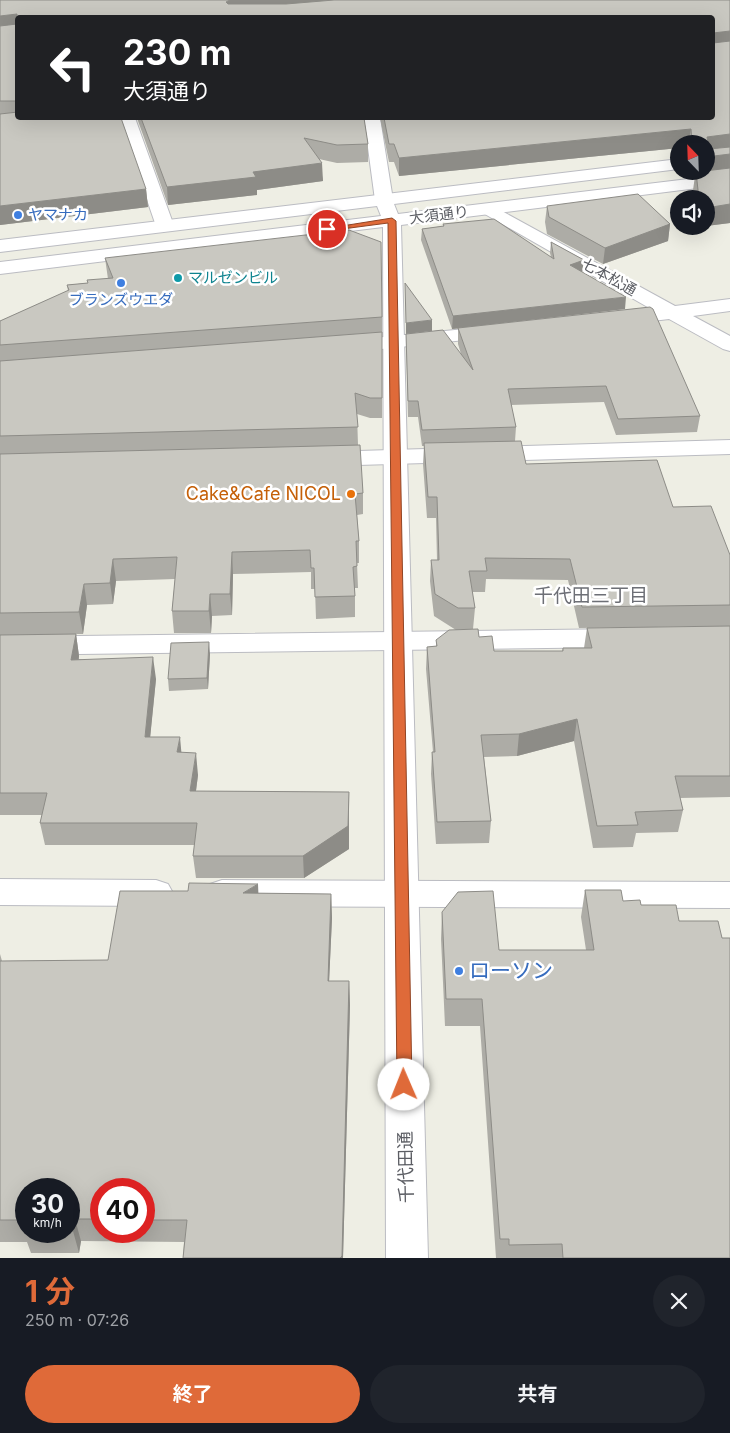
<!DOCTYPE html>
<html lang="ja">
<meta charset="utf-8">
<style>
:root{--surface:#171b24;--page:#20242c;--text:#f1f3f6;--muted:#9ea1a6;--accent:#df6a39}
body{margin:0;font-family:Inter,"Noto Sans JP",sans-serif;background:var(--page);color:var(--text);height:100vh;display:flex;flex-direction:column;font-size:19px;white-space:nowrap}
*{box-sizing:border-box;margin:0}
p{font-size:16px;color:var(--muted)}
.icon{flex:none;width:28px;height:28px;fill:none;stroke:currentColor;stroke-width:2;stroke-linecap:round;stroke-linejoin:round}
.map{position:relative;height:1258px;overflow:hidden}
.panel{display:flex;flex-direction:column;background:var(--surface);flex:1}
.panel>*{flex:none}
.guide{position:absolute;left:15px;top:15px;width:700px;height:105px;border-radius:5px;box-shadow:0 5px 20px #0002;background:#202124;color:#fff;overflow:hidden}
.needle{width:32px;rotate:337deg}
.fabs{position:absolute;left:670px;top:135px;display:grid;gap:10px}
.fabs a{display:grid;place-items:center;width:45px;height:45px;border-radius:50%;background:var(--surface);box-shadow:0 5px 20px #0002;font-size:25px}
.speed{position:absolute;left:15px;top:1178px;display:flex;gap:10px;font-size:25px;font-weight:700;text-align:center}
.speed>*{display:grid;place-content:center;width:65px;height:65px;border-radius:50%;background:var(--surface);box-shadow:0 5px 20px #0002;line-height:1}
.speed small{font-size:12px;font-weight:400}
.speed .limit{border:8px solid #d22;background:#fff;color:#111}
.pin{position:absolute;display:grid;place-items:center;width:42px;height:42px;color:#fff;margin:-21px;border:2px solid #fff;border-radius:50%;box-shadow:0 1px 5px #0007}
.me{position:absolute;width:55px;margin:-28px;rotate:359deg;stroke-linejoin:round;filter:drop-shadow(0 0 4px #0008)}
.turn{display:flex;align-items:center;gap:18px;height:105px;padding:0 25px;font-size:22px}
.turn .icon{width:65px;height:65px;stroke-width:2.5}
.turn b{display:block;font-size:35px;line-height:42px}
.round{display:grid;place-items:center;flex:none;width:52px;height:52px;border-radius:26px;background:var(--page)}
.headline{display:flex;align-items:center;justify-content:space-between;height:85px;padding:0 25px}
h1{font-size:30px;font-weight:700;line-height:38px;color:var(--accent)}
.cta{display:flex;gap:10px;margin-top:auto;padding:10px 25px}
.cta a{flex:1;height:58px;border-radius:30px;background:var(--accent);color:#fff;font-size:20px;font-weight:700;line-height:58px;text-align:center}
.cta a+a{background:var(--page);color:var(--text)}
.map>svg:first-child{display:block}
.lines{fill:none;stroke-linecap:round;stroke-linejoin:round}
.minor-casing{stroke:#bbbcc2;stroke-width:2}
.tertiary-casing{stroke:#bbbcc2;stroke-width:2}
.minor{fill:#fff;fill-rule:evenodd}
.tertiary{fill:#fff;fill-rule:evenodd}
.wall{fill:#adaca6;fill-rule:evenodd}
.shaded-wall{fill:#8d8c87}
.building{fill:#c9c8c1;stroke:#8d8c87}
.route{fill:#df6a39;stroke:#914525}
.shop-dot{fill:#3f7fe0;stroke:#fff;stroke-width:2}
.culture-dot{fill:#0f9aa8;stroke:#fff;stroke-width:2}
.food-dot{fill:#e8710a;stroke:#fff;stroke-width:2}
.labels{text-anchor:middle;stroke-width:5;stroke-linejoin:round;paint-order:stroke}
.far-shop-label{font-size:15px;fill:#366cbe;stroke:#fff;text-anchor:start}
.far-street-label{font-size:15px;fill:#5c5e64;stroke:#fff}
.far-culture-label{font-size:15px;fill:#0d838f;stroke:#fff;text-anchor:start}
.food-label{font-size:18px;fill:#c56008;stroke:#fff;text-anchor:end}
.street-label{font-size:18px;fill:#5c5e64;stroke:#fff}
.neighbourhood-label{font-size:19px;fill:#6d6f76;stroke:#fff}
.near-shop-label{font-size:21px;fill:#366cbe;stroke:#fff;text-anchor:start}
</style>
<div class="map">
<svg width="730" height="1258" viewBox="0 0 730 1258">
<rect width="100%" height="100%" fill="#eeeee4"/>
<g class="lines">
<!-- minor casing -->
<g class="minor-casing">
<path id="minor" d="M 119,118 L 135,118 L 174,226 L 172,230 L 158,230 L 156,226 Z
M 364,118 L 380,118 L 393,200 L 390,204 L 378,204 L 375,200 Z
M 489,204 L 675,306 L 730,299 L 730,311 L 693,316 L 730,336 L 730,351 L 723,349 L 669,319 L 620,325 L 613,323 L 610,319 L 613,315 L 651,309 L 483,213 L 480,209 L 483,205 Z
M 495,326 L 502,328 L 505,332 L 502,336 L 344,353 L 336,352 L 333,347 L 336,342 L 344,341 Z
M 730,440 L 730,454 L 324,466 L 316,464 L 312,459 L 316,454 L 324,452 Z
M 624,629 L 634,632 L 638,638 L 634,644 L 624,647 L 0,655 L 0,637 Z
M 0,879 L 156,880 L 168,884 L 173,893 L 168,902 L 156,906 L 0,905 Z
M 222,880 L 730,882 L 730,908 L 222,906 L 210,902 L 205,893 L 210,884 Z"/>
</g>
<!-- tertiary casing -->
<g class="tertiary-casing">
<path id="tertiary" d="M 679,159 L 679,169 L 394,204 L 398,214 L 730,174 L 730,184 L 401,225 L 428,1258 L 386,1258 L 383,227 L 0,274 L 0,262 L 381,216 L 377,206 L 0,252 L 0,240 Z"/>
</g>
<!-- minor -->
<use href="#minor" class="minor"/>
<!-- tertiary -->
<use href="#tertiary" class="tertiary"/>
</g>
<!-- wall -->
<path class="wall" d="M 0,0 L 730,0 L 730,223 L 706,226 L 706,199 L 694,199 L 693,190 L 695,176 L 691,177 L 691,171 L 706,171 L 706,144 L 679,144 L 679,148 L 399,176 L 394,162 L 389,162 L 380,118 L 712,118 L 18,18 L 18,118 L 146,189 L 148,207 L 0,225 Z
M 137,118 L 364,118 L 368,144 L 368,162 L 337,163 L 319,159 L 323,181 L 257,190 L 257,195 L 168,205 Z
M 547,206 L 670,224 L 668,241 L 603,264 L 547,234 L 545,222 Z
M 443,224 L 551,257 L 550,253 L 551,242 L 584,260 L 582,272 L 625,309 L 452,329 L 421,240 L 422,229 L 443,226 Z
M 105,258 L 382,317 L 382,418 L 370,418 L 357,414 L 358,445 L 363,493 L 363,514 L 357,515 L 359,541 L 359,563 L 357,563 L 358,588 L 355,588 L 355,617 L 316,619 L 315,589 L 311,589 L 311,572 L 233,574 L 232,615 L 212,616 L 211,633 L 174,633 L 172,611 L 175,579 L 116,581 L 113,604 L 87,605 L 83,634 L 76,634 L 79,656 L 79,659 L 156,679 L 150,737 L 181,752 L 198,775 L 196,791 L 349,792 L 349,849 L 304,878 L 196,878 L 193,856 L 195,845 L 45,845 L 40,823 L 42,815 L 0,815 L 0,321 L 68,291 L 67,285 L 88,283 L 108,279 Z
M 458,328 L 700,416 L 697,432 L 616,435 L 604,402 L 511,405 L 516,427 L 515,441 L 526,464 L 673,507 L 730,555 L 730,626 L 579,628 L 568,580 L 486,579 L 485,592 L 472,592 L 475,608 L 473,629 L 456,630 L 434,616 L 430,581 L 431,560 L 437,560 L 436,518 L 427,518 L 423,464 L 424,446 L 422,446 L 418,417 L 408,417 L 406,334 L 461,354 L 458,344 Z
M 730,626 L 730,797 L 680,798 L 683,810 L 678,832 L 636,833 L 633,847 L 593,848 L 574,741 L 517,756 L 484,757 L 491,821 L 489,843 L 436,844 L 431,774 L 432,752 L 433,752 L 426,669 L 427,647 L 436,646 L 436,640 L 479,637 L 494,651 L 562,651 L 563,648 L 584,648 L 587,628 Z
M 210,654 L 208,689 L 169,691 L 168,679 Z
M 585,890 L 623,901 L 730,1258 L 496,1258 L 480,1026 L 445,1026 L 441,939 L 442,912 L 499,950 L 586,950 L 581,917 Z
M 258,893 L 331,894 L 332,918 L 329,981 L 349,981 L 350,1005 L 343,1258 L 183,1258 L 184,1242 L 81,1241 L 79,1253 L 31,1253 L 27,1242 L 0,1242 L 0,954 L 2,961 L 108,960 ZM 26,1189 L 69,1189 L 69,1231 L 26,1231 ZM 101,1189 L 144,1189 L 144,1231 L 101,1231 Z"/>
<!-- shaded-wall -->
<path class="shaded-wall" d="M 230,0 L 368,0 L 236,12 L 226,2 Z
M 17,14 L 18,30 L 0,32 L 0,16 Z
M 730,31 L 730,47 L 712,49 L 713,33 Z
M 691,129 L 688,144 L 679,144 L 679,148 L 399,176 L 399,158 Z
M 730,134 L 730,151 L 706,155 L 707,137 Z
M 730,154 L 730,172 L 696,172 L 695,176 L 691,177 L 692,171 L 706,171 L 706,157 Z
M 322,163 L 323,181 L 257,190 L 257,195 L 168,205 L 167,187 L 253,172 Z
M 146,189 L 148,207 L 0,225 L 0,206 Z
M 730,204 L 730,223 L 706,226 L 706,208 Z
M 670,224 L 668,241 L 603,264 L 605,248 Z
M 584,260 L 582,272 L 570,265 Z
M 626,297 L 625,309 L 452,329 L 453,316 Z
M 432,320 L 432,331 L 406,334 L 406,323 Z
M 232,552 L 233,574 L 232,615 L 230,594 Z
M 113,559 L 116,581 L 113,604 L 110,583 Z
M 84,584 L 87,605 L 83,634 L 79,612 Z
M 210,594 L 212,616 L 211,633 L 209,611 Z
M 76,634 L 79,656 L 75,682 L 71,660 Z
M 209,642 L 210,654 L 208,689 L 207,678 Z
M 153,657 L 156,679 L 148,759 L 145,737 Z
M 577,719 L 574,741 L 517,756 L 519,734 Z
M 180,737 L 182,759 L 177,752 Z
M 196,753 L 198,775 L 193,813 L 190,791 Z
M 349,792 L 349,849 L 304,878 L 303,856 Z
M 258,884 L 259,908 L 243,893 Z
M 331,894 L 332,918 L 328,1005 L 328,981 Z
M 349,981 L 350,1005 L 343,1258 L 340,1258 Z
M 75,1219 L 81,1241 L 79,1253 L 73,1231 Z"/>
<!-- building -->
<path class="building" d="M 0,0 L 230,0 L 226,2 L 228,4 L 286,4 L 334,0 L 730,0 L 730,31 L 713,33 L 713,43 L 730,41 L 730,134 L 707,137 L 709,149 L 730,147 L 730,154 L 706,157 L 706,144 L 692,144 L 691,129 L 399,158 L 394,144 L 389,144 L 384,118 L 712,118 L 712,18 L 18,18 L 18,101 L 0,101 L 0,26 L 17,24 L 17,14 L 0,16 Z
M 18,112 L 18,118 L 121,118 L 146,189 L 0,206 L 0,114 Z
M 141,118 L 364,118 L 368,144 L 337,145 L 304,138 L 322,163 L 253,172 L 256,177 L 167,187 Z
M 730,168 L 730,204 L 706,208 L 706,199 L 699,199 L 696,172 Z
M 638,194 L 670,224 L 605,248 L 549,217 L 547,206 Z
M 494,219 L 554,259 L 551,242 L 584,260 L 570,265 L 626,297 L 453,316 L 422,229 L 444,226 L 443,224 Z
M 349,230 L 381,242 L 382,317 L 0,345 L 0,321 L 69,290 L 67,285 L 88,283 L 87,280 L 113,278 L 105,258 Z
M 405,283 L 432,320 L 406,323 Z
M 650,307 L 653,309 L 700,416 L 618,419 L 606,386 L 508,389 L 516,427 L 422,430 L 418,401 L 408,401 L 406,334 L 443,330 L 473,370 L 458,328 Z
M 382,332 L 382,398 L 370,398 L 355,393 L 358,427 L 0,436 L 0,361 Z
M 521,441 L 526,464 L 657,460 L 673,507 L 711,506 L 730,555 L 730,605 L 582,607 L 570,559 L 485,558 L 487,571 L 469,571 L 475,608 L 458,608 L 435,594 L 431,560 L 439,560 L 437,497 L 428,497 L 424,443 Z
M 360,445 L 363,493 L 355,494 L 359,541 L 356,541 L 357,566 L 353,567 L 355,596 L 315,597 L 314,568 L 311,568 L 310,550 L 232,552 L 230,594 L 210,594 L 209,611 L 172,611 L 177,557 L 113,559 L 110,583 L 84,584 L 79,612 L 0,613 L 0,454 Z
M 730,626 L 730,776 L 675,776 L 683,810 L 635,812 L 638,825 L 597,826 L 577,719 L 519,734 L 481,735 L 491,821 L 437,822 L 432,752 L 435,752 L 427,647 L 437,646 L 436,640 L 449,630 L 478,629 L 479,637 L 492,636 L 494,651 L 563,651 L 563,648 L 592,648 L 587,628 Z
M 76,634 L 71,660 L 153,657 L 145,737 L 180,737 L 177,752 L 196,753 L 190,791 L 349,792 L 348,826 L 303,856 L 193,856 L 197,823 L 40,823 L 47,793 L 0,793 L 0,635 Z
M 209,642 L 207,678 L 168,679 L 171,643 Z
M 189,883 L 258,884 L 243,893 L 331,894 L 328,981 L 349,981 L 342,1256 L 340,1258 L 183,1258 L 187,1220 L 144,1220 L 144,1189 L 101,1189 L 101,1219 L 75,1219 L 73,1231 L 69,1231 L 69,1189 L 26,1189 L 26,1230 L 23,1230 L 25,1220 L 0,1220 L 0,961 L 108,960 L 120,891 L 188,891 Z
M 585,890 L 621,890 L 623,901 L 640,900 L 641,905 L 676,905 L 679,921 L 718,921 L 722,938 L 730,938 L 730,1258 L 563,1258 L 562,1244 L 509,1245 L 509,1239 L 500,1239 L 482,999 L 446,999 L 442,912 L 458,892 L 493,891 L 499,950 L 594,950 Z"/>
<!-- route -->
<path class="route" d="M 392,218 L 396,221 L 412,1085 L 410,1090 L 404,1092 L 399,1090 L 397,1085 L 388,223 L 327,231 L 323,229 Z"/>
<!-- markers -->
<g class="shop-dot">
<circle cx="18" cy="215" r="5"/>
<circle cx="121" cy="283" r="5"/>
<circle cx="459" cy="971" r="5"/>
</g>
<circle class="culture-dot" cx="178" cy="278" r="5"/>
<circle class="food-dot" cx="351" cy="494" r="5"/>
<g class="labels">
<!-- far-shop labels -->
<g class="far-shop-label">
<text x="28" y="220">ヤマナカ</text>
<text x="121" y="305" text-anchor="middle">ブランズウエダ</text>
</g>
<!-- far-street labels -->
<g class="far-street-label">
<text transform="translate(439 215) rotate(-7)" y="5">大須通り</text>
<text transform="translate(609 277) rotate(29)" y="5">七本松通</text>
</g>
<!-- far-culture labels -->
<g class="far-culture-label">
<text x="188" y="283">マルゼンビル</text>
</g>
<!-- food labels -->
<g class="food-label">
<text x="341" y="500">Cake&amp;Cafe NICOL</text>
</g>
<!-- street labels -->
<g class="street-label">
<text transform="translate(406 1167) rotate(-91)" y="6">千代田通</text>
</g>
<!-- neighbourhood labels -->
<g class="neighbourhood-label">
<text x="591" y="602">千代田三丁目</text>
</g>
<!-- near-shop labels -->
<g class="near-shop-label">
<text x="469" y="978">ローソン</text>
</g>
</g>
</svg>
<div class="fabs">
<a><svg class="needle" viewBox="-14 -14 28 28"><path d="M0-13l5 13h-10z" fill="#e53935"/><path d="M0 13l5-13h-10z" fill="#9ea1a6"/></svg></a>
<a><svg class="icon" aria-label="sound" viewBox="0 0 24 24"><path d="M4 9h4l5-4v14l-5-4H4zM17 9q2 3 0 6"/></svg></a>
</div>
<div class="speed"><div>30<small>km/h</small></div><div class="limit">40</div></div>
<div class="pin" style="left:327px;top:229px;background:#d93025"><svg class="icon" aria-label="arrive" viewBox="0 0 24 24"><path d="M6 21V4h12l-3 4 3 4H6"/></svg></div>
<svg class="me" style="left:404px;top:1085px" viewBox="-20 -20 40 40"><circle r="19" fill="#fff"/><path d="M0-13L10 11 0 6-10 11z" fill="#df6a39"/></svg>
<div class="guide">
<div class="turn"><svg class="icon" aria-label="left" viewBox="0 0 24 24"><path d="M17 20v-9H6M10 6l-5 5 5 5"/></svg><div><b>230 m</b>大須通り</div></div>
</div>
</div>
<section class="panel">
<div class="headline"><div><h1>1 分</h1><p>250 m · 07:26</p></div><a class="round"><svg class="icon" aria-label="close" viewBox="0 0 24 24"><path d="M6 6l12 12M18 6L6 18"/></svg></a></div>
<div class="cta"><a>終了</a><a>共有</a></div>
</section>
